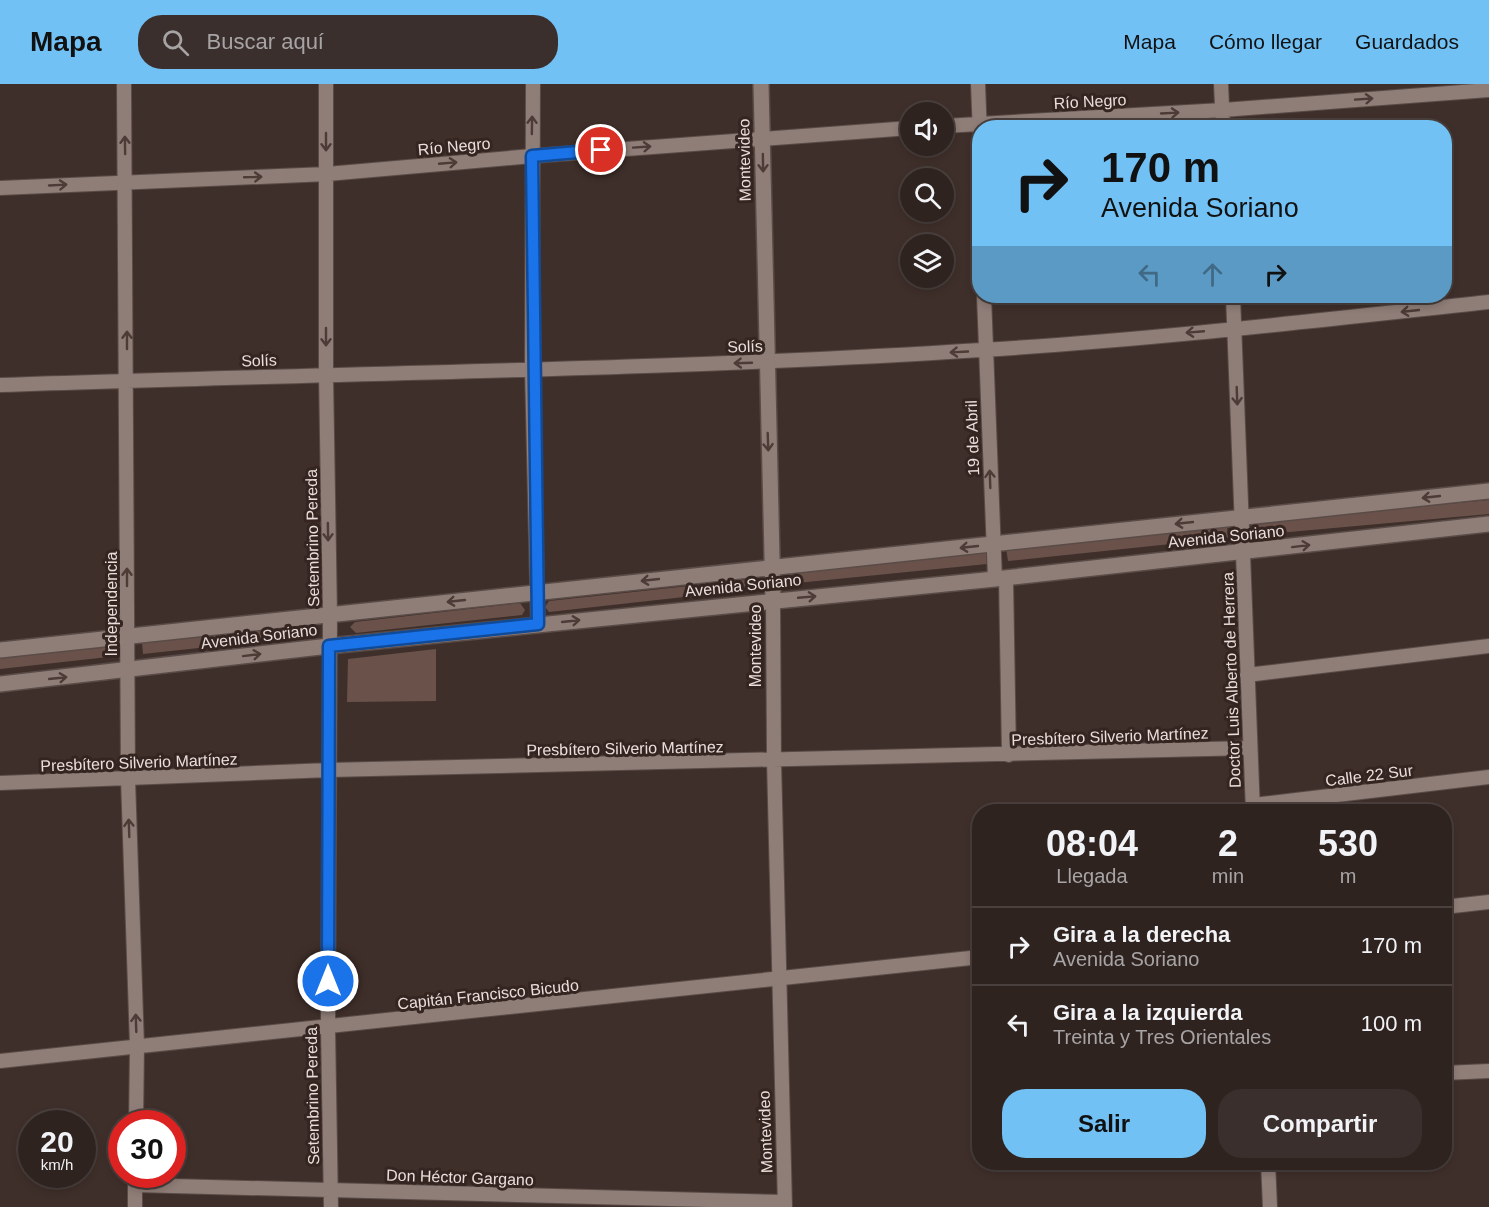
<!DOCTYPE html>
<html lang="es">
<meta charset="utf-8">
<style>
:root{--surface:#2f2320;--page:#3b2f2d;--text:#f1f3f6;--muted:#a7a4a5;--line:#4a403e;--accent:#72c1f5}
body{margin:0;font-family:Arial,sans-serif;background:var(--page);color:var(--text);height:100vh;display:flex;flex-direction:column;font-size:22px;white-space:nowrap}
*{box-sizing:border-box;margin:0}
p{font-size:20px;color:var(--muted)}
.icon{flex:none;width:33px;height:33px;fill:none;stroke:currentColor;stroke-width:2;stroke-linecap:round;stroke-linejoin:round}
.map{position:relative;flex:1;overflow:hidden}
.panel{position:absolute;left:972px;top:720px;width:480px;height:366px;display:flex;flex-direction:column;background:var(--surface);border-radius:24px;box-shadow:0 3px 9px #0003,0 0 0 2px var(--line)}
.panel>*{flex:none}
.banner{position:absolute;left:972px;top:36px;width:480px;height:183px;border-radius:24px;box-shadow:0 3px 9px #0003,0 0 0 2px var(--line);background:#72c1f5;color:#111;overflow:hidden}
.tools{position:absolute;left:900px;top:18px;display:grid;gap:12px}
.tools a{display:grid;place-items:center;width:54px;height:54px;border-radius:50%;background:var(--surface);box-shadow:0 3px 9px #0003,0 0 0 2px var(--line);font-size:30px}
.speed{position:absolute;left:18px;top:1026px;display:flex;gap:12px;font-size:30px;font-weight:700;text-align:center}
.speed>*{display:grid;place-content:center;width:78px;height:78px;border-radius:50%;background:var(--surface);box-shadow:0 3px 9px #0003,0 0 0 2px var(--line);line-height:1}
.speed small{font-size:15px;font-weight:400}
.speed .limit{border:9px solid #d22;background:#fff;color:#111}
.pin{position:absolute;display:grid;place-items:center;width:51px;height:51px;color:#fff;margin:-26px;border:3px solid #fff;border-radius:50%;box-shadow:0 2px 6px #0007}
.me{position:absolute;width:66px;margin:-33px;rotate:0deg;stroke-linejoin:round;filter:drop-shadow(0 0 4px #0008)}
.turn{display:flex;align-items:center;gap:21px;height:126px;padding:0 30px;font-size:27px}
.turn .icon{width:78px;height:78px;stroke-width:2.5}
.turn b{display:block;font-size:42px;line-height:51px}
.lanes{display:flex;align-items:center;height:57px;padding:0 30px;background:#0003;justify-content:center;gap:30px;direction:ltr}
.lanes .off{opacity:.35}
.eta{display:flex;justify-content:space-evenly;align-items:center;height:102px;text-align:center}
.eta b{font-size:36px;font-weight:700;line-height:42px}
.button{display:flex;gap:12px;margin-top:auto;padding:12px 30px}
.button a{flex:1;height:69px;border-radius:24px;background:var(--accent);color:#111;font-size:24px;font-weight:700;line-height:69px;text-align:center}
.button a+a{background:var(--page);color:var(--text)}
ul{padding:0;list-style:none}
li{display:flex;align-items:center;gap:18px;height:78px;padding:0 30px;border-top:2px solid var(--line)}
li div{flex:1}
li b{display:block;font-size:22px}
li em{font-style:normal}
header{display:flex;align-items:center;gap:36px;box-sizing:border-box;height:84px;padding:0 30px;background:var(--accent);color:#111}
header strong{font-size:28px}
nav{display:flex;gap:33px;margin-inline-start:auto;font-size:21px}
.search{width:420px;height:54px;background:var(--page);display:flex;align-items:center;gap:15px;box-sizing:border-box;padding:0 21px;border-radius:24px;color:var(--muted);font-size:22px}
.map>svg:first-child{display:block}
.green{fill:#6a524b}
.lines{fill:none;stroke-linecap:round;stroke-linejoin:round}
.minor-casing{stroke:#594b47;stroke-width:16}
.tertiary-casing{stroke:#594b47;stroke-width:18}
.minor{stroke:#8f7d77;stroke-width:14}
.tertiary{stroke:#8f7d77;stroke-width:15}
.oneway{stroke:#4c3b36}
.route-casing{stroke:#114b97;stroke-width:15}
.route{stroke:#1a73e8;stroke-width:10}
.labels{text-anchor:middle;stroke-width:6;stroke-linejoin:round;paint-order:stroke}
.street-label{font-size:16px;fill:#e9dedb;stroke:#352521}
</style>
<header>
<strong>Mapa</strong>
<div class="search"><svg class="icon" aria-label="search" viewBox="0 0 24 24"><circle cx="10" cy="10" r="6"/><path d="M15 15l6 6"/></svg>Buscar aquí</div>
<nav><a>Mapa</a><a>Cómo llegar</a><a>Guardados</a></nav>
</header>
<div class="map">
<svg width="1489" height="1123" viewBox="0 0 1489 1123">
<rect width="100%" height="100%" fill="#3f2f2a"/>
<!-- green -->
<path class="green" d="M 1489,416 L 1489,430 L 1257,451 L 1255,438 Z
M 1227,441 L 1228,454 L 1008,477 L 1006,464 Z
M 986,468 L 987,480 L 787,500 L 786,488 Z
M 755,495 L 756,505 L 549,528 L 545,523 L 549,517 Z
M 520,519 L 525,526 L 522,531 L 356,549 L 350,543 L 355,538 Z
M 317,539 L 317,551 L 143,570 L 142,558 Z
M 108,561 L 108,573 L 0,585 L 0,573 Z
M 436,565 L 436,617 L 347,618 L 348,575 Z"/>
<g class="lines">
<!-- minor casing -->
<g class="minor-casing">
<path id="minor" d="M 124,0 L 128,695 L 137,962 L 136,1040
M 326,0 L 326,291 L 330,531 L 328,944 L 331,1123
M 533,0 L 532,285 L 538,540
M 978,0 L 980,50
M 1221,0 L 1223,44
M 944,42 L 1223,26 L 1489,6
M 0,104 L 327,90 L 532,72 L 910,44
M 984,212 L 995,495
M 1233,212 L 1253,728
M 0,301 C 327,289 655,287 981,266 C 1151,256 1320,236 1489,218
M 1006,494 L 1009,671
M 773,516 L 774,677 L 785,1123
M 1247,591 L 1489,562
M 0,699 L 329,686 L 1250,664
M 1253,721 L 1489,693
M 1444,823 L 1489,818
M 0,977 L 980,873
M 1444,989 L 1489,987
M 1268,1078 L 1270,1123
M 135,1090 L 135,1123
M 135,1101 L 785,1118"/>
</g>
<!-- tertiary casing -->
<g class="tertiary-casing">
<path id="tertiary" d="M 761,0 L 773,516
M 0,566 L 1489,407
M 0,600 L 329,562 L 995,495 L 1489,440"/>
</g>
<!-- minor -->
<use href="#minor" class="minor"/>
<!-- tertiary -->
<use href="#tertiary" class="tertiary"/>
</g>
<!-- one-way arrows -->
<defs><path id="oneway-shaft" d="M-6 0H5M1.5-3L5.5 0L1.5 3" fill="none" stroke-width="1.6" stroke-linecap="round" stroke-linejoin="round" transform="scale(1.5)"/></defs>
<g class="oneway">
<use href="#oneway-shaft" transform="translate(1364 15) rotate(-4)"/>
<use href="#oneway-shaft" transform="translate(1170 29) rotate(-3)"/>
<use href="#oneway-shaft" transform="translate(532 41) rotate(-89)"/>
<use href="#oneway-shaft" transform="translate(326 58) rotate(90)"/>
<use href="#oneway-shaft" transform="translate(125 61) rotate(-91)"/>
<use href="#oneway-shaft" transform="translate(642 63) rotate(-4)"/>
<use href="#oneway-shaft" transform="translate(448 79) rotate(-5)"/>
<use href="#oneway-shaft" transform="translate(763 79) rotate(89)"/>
<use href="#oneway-shaft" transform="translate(253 93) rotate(-2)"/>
<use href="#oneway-shaft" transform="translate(58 101) rotate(-3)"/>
<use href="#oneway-shaft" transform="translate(1410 227) rotate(174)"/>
<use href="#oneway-shaft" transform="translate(1195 248) rotate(175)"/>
<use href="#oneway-shaft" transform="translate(326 253) rotate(90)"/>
<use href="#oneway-shaft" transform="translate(127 256) rotate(-90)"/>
<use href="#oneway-shaft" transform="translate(959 268) rotate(177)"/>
<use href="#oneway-shaft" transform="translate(743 279) rotate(178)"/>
<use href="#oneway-shaft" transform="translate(1237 312) rotate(88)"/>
<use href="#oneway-shaft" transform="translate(768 358) rotate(88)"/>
<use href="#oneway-shaft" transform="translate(990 395) rotate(-92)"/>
<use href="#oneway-shaft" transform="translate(1431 413) rotate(174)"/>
<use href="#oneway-shaft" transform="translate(1184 439) rotate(174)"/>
<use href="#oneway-shaft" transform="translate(328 448) rotate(89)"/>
<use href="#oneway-shaft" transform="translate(1301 462) rotate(-7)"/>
<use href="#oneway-shaft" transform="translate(969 463) rotate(174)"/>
<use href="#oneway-shaft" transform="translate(127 493) rotate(-90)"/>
<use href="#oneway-shaft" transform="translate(650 496) rotate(174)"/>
<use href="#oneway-shaft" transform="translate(807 513) rotate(-5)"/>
<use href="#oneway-shaft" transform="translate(456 517) rotate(174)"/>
<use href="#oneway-shaft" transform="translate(571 537) rotate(-6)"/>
<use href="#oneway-shaft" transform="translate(252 571) rotate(-7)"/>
<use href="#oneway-shaft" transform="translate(58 594) rotate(-6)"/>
<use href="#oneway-shaft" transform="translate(129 744) rotate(-92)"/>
<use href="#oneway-shaft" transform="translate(136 939) rotate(-92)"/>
</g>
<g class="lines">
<!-- route casing -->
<g class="route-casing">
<path id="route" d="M 328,897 L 329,562 L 538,540 L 532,72 L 601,66"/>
</g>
<!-- route -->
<use href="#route" class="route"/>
</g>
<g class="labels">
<!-- street labels -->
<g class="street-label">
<text transform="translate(1090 17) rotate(-3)" y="6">Río Negro</text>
<text transform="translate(454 62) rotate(-5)" y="6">Río Negro</text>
<text transform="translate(744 76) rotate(-91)" y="6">Montevideo</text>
<text transform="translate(745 262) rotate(-2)" y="6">Solís</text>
<text transform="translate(259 276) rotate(-2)" y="6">Solís</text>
<text transform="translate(972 354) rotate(-92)" y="6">19 de Abril</text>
<text transform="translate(1226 452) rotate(-6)" y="6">Avenida Soriano</text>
<text transform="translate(312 454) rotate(-91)" y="6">Setembrino Pereda</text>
<text transform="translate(743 501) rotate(-6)" y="6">Avenida Soriano</text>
<text transform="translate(111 520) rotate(-90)" y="6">Independencia</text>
<text transform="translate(259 552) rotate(-7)" y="6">Avenida Soriano</text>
<text transform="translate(755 562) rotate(-90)" y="6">Montevideo</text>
<text transform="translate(1231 596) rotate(-92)" y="6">Doctor Luis Alberto de Herrera</text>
<text transform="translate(1110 652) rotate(-2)" y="6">Presbítero Silverio Martínez</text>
<text transform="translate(625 664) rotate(-1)" y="6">Presbítero Silverio Martínez</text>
<text transform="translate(139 678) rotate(-2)" y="6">Presbítero Silverio Martínez</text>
<text transform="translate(1369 691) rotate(-7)" y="6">Calle 22 Sur</text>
<text transform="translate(488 910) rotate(-6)" y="6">Capitán Francisco Bicudo</text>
<text transform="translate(312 1012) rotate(-91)" y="6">Setembrino Pereda</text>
<text transform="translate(765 1048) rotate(-92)" y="6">Montevideo</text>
<text transform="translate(460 1093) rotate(2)" y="6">Don Héctor Gargano</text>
</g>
</g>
</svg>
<div class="tools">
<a><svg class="icon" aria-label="sound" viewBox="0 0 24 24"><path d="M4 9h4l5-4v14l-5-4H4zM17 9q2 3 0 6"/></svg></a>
<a><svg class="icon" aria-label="search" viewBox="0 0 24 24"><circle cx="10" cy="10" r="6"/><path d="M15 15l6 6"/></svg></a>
<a><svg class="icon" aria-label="layers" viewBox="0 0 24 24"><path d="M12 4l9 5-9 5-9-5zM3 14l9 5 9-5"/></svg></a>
</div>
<div class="speed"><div>20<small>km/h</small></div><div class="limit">30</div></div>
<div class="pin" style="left:601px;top:66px;background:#d93025"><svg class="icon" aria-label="arrive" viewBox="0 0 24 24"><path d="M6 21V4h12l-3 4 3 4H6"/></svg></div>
<svg class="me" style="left:328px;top:897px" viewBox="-20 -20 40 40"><circle r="17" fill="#1a73e8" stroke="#fff" stroke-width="3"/><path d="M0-11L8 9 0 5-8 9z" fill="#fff"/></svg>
<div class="banner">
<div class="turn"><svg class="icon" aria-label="right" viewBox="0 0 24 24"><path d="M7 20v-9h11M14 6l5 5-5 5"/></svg><div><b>170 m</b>Avenida Soriano</div></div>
<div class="lanes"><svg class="icon off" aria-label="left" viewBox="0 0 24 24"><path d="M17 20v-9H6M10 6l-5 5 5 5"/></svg><svg class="icon off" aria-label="ahead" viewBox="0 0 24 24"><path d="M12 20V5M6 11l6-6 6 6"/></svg><svg class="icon" aria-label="right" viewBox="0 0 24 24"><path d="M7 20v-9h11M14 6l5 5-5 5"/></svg></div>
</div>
<section class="panel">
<div class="eta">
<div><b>08:04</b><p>Llegada</p></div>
<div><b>2</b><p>min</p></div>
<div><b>530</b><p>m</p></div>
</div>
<ul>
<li><svg class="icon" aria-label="right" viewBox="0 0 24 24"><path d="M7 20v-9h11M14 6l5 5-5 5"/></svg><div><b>Gira a la derecha</b><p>Avenida Soriano</p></div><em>170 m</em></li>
<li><svg class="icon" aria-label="left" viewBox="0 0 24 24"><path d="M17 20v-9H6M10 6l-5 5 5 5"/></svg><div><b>Gira a la izquierda</b><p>Treinta y Tres Orientales</p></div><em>100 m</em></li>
</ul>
<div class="button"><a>Salir</a><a>Compartir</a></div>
</section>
</div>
